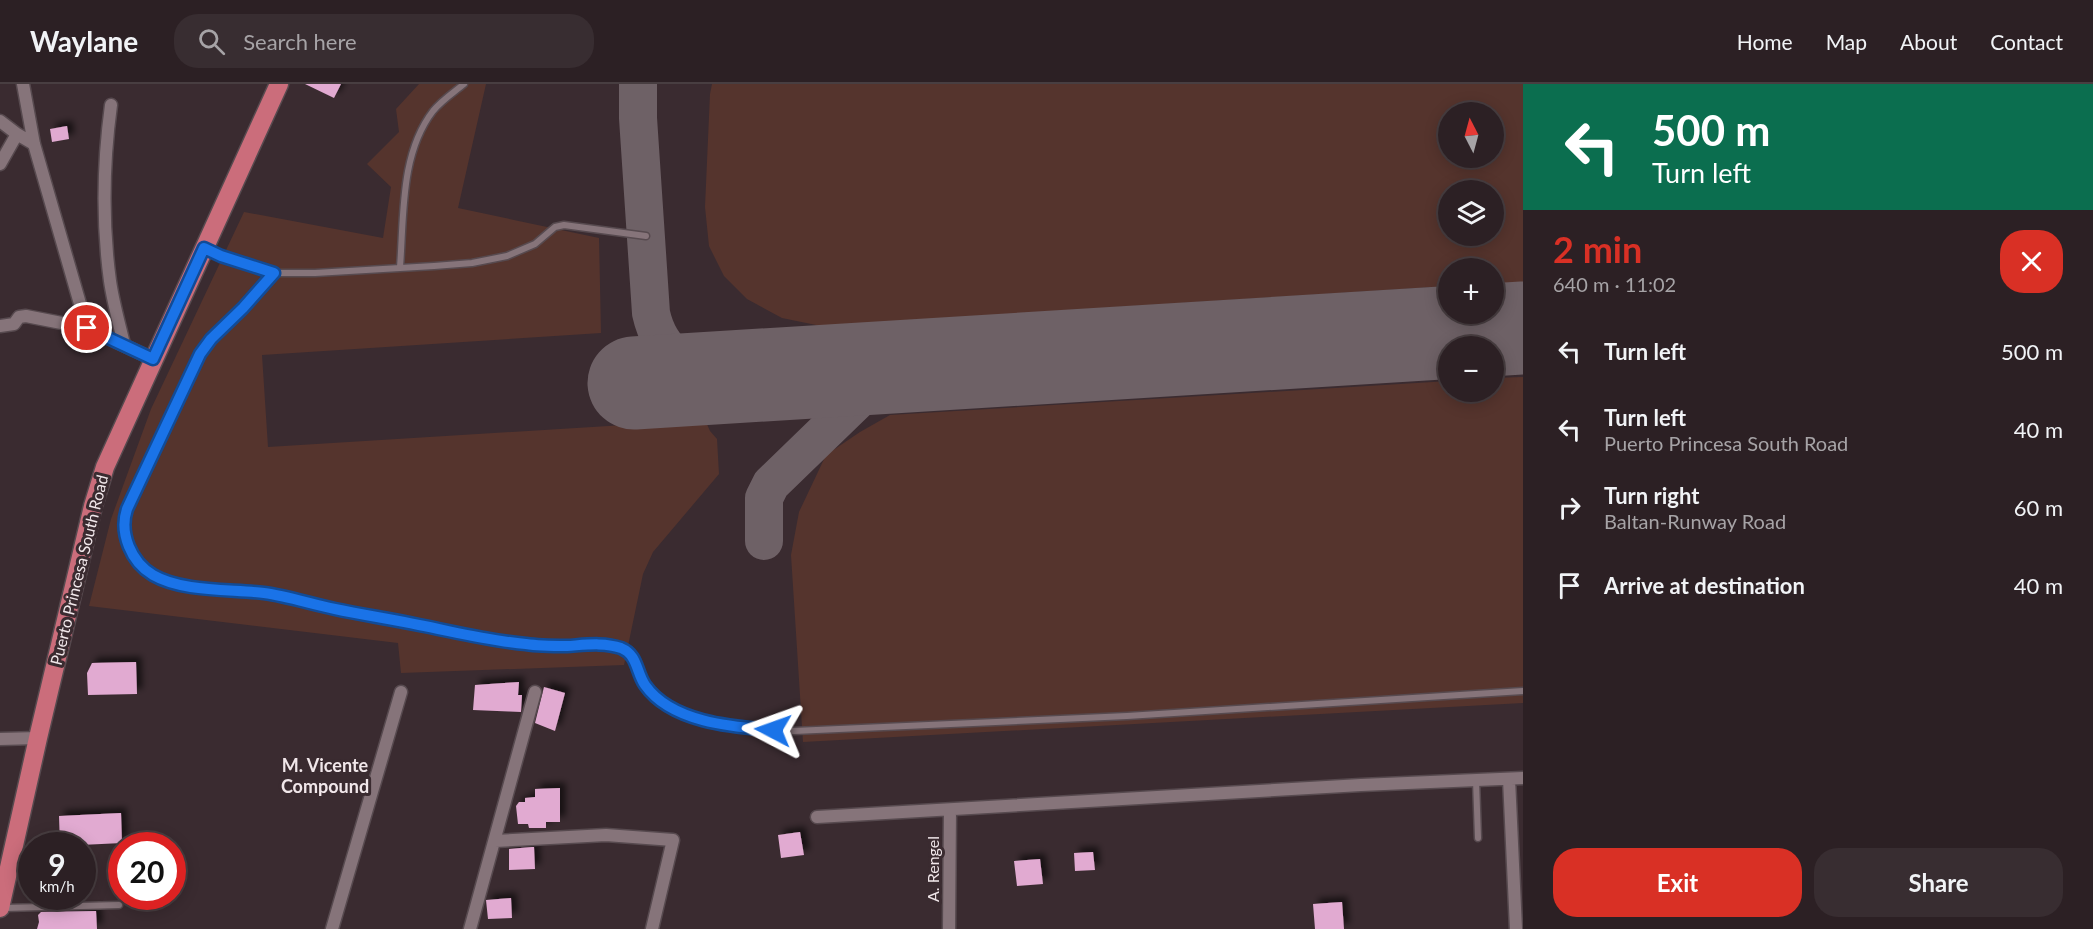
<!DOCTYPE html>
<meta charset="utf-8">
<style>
:root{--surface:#2c2024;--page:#382d31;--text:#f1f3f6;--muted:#a6a3a6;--line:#483e41;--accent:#d93025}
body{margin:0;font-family:Lato,sans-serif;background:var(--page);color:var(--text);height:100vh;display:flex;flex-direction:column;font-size:22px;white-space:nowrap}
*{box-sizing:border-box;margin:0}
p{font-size:20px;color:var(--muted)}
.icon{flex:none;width:33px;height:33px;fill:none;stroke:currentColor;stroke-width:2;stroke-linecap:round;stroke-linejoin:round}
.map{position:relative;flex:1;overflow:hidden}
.panel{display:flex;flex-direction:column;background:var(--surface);width:570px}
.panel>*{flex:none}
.banner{background:#0b6e4f;color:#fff;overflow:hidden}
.needle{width:39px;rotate:354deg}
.controls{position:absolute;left:1438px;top:18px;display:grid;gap:12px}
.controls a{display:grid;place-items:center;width:66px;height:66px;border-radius:50%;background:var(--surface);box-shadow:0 3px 15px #0003,0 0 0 2px var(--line);font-size:30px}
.speed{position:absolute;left:18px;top:748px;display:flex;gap:12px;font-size:30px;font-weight:700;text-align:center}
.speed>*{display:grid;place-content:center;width:78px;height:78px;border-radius:50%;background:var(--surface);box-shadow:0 3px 15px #0003,0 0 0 2px var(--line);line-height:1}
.speed small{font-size:15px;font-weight:400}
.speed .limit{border:9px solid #d22;background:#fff;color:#111}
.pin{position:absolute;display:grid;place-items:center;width:51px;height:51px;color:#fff;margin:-26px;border:3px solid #fff;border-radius:50%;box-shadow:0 2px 6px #0007}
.me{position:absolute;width:66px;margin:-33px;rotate:274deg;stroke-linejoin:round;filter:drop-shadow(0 0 4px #0008)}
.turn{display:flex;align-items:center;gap:21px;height:126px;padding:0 30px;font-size:27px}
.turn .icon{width:78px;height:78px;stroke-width:2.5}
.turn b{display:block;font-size:42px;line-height:51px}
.round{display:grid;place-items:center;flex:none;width:63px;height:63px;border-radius:24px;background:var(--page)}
.overview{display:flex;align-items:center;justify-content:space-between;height:102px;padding:0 30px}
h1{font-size:36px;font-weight:700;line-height:45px;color:var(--accent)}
.button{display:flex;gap:12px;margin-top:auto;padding:12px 30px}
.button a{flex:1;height:69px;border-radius:24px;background:var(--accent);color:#fff;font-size:24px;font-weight:700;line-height:69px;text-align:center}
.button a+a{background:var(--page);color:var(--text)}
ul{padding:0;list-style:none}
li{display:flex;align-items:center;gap:18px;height:78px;padding:0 30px}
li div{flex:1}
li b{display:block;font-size:22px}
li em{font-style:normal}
header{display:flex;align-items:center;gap:36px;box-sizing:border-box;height:84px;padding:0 30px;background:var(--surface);border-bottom:2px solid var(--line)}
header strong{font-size:28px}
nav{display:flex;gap:33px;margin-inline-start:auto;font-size:21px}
.search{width:420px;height:54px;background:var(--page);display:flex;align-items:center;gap:15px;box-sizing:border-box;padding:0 21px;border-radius:24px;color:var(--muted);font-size:22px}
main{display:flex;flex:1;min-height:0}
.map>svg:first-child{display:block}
.green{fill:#55342d;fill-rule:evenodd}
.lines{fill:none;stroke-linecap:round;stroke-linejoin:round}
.taxiway{stroke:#6e6166;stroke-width:38}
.runway{stroke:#6e6166;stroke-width:93}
.building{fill:#e1aad1;filter:url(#shadow)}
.service-casing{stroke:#574a4f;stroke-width:9}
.minor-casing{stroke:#574a4f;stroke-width:15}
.primary-casing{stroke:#574a4f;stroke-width:21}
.service{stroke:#86747a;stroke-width:6}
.minor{stroke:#86747a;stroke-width:12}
.primary{stroke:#cb6d7b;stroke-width:18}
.route-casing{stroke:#114b97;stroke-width:15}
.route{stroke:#1a73e8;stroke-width:10}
.labels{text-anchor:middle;stroke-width:6;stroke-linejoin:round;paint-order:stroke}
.street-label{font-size:16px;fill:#f1e7ea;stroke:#3a2b30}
.neighbourhood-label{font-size:18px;font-weight:bold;fill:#f1e7ea;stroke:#3a2b30}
</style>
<header>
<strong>Waylane</strong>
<div class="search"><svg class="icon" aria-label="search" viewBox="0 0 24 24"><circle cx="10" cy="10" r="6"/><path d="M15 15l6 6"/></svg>Search here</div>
<nav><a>Home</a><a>Map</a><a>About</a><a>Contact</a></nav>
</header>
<main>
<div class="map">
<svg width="1523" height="845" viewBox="0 0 1523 845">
<defs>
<filter id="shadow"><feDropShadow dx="5.5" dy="-5.5" stdDeviation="3" flood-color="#0009"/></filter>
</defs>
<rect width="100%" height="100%" fill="#3a2b30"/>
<!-- green -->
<path class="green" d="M 419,0 L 486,0 L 458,124 L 599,154 L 601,249 L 262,271 L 268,363 L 705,336 L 710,347 L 717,355 L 719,390 L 653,468 L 643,490 L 624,581 L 401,589 L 398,559 L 89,522 L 111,435 L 151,325 L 244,128 L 383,154 L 391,103 L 367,80 L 399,48 L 396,25 Z
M 712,0 L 1523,0 L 1523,198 L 1494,200 L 1494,184 L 1449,184 L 1449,202 L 821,242 L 782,234 L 747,215 L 724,192 L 709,162 L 705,123 L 710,10 ZM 1449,28 L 1494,28 L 1494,74 L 1449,74 ZM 1449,106 L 1494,106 L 1494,152 L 1449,152 Z
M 1523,293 L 1523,619 L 803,658 L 791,471 L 799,428 L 826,371 L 860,348 L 890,331 L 1449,297 L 1449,308 L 1494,308 L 1494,294 Z"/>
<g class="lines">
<!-- taxiway -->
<path class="taxiway" d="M 638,0 L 638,34 L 651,229 C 661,275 691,284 732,293
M 764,457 L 764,414 L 771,400 L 866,308 L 880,296 L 906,282"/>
<!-- runway -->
<path class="runway" d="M 634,299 L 1523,244"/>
</g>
<!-- building -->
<path class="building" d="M 305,0 L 341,0 L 334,14 Z
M 67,42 L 69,55 L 52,58 L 50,45 Z
M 136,578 L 137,610 L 88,611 L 87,589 L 92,579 Z
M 519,598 L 518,611 L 522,611 L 521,628 L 473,626 L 475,601 Z
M 544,603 L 565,609 L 555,647 L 535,639 Z
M 560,704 L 560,738 L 546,738 L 546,744 L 529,744 L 528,740 L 518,740 L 516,722 L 519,718 L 525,718 L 525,714 L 535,713 L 535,705 Z
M 121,729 L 122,759 L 60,762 L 59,732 Z
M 800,748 L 804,771 L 781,774 L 778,751 Z
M 532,763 L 534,763 L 535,785 L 509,786 L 509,765 Z
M 1093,768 L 1095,786 L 1075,787 L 1074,769 Z
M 1040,775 L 1043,800 L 1017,802 L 1014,777 Z
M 511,814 L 512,834 L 488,835 L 486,816 Z
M 1342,818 L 1344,845 L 1315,845 L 1313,820 Z
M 96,827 L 97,845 L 37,845 L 39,838 L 38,831 L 41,828 Z"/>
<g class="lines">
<!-- service casing -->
<g class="service-casing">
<path id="service" d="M 205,165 L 221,173 L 274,189 L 315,189 L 434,182 L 472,179 L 507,172 L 535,160 L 555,143 L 564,141 L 646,152
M 400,183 C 404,132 400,70 433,27 C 442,16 453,9 464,0
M 274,189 L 243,224 L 211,255 L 200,270 L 127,425 L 124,441 L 128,462 L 144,486 L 164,497 L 195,503 L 265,509 L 497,557 L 528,561 L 564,562 L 595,560 L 621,564 L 633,572 L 644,599 L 663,620 L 680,628 L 730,643 L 794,647 L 1127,632 L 1523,607
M 1476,696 L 1478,754
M 4,824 L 119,821"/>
</g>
<!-- minor casing -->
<g class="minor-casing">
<path id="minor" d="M 23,0 L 34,60 L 87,244 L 153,275
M 111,21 C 103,80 102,138 110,197 C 113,218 119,239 124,260
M 0,37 L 17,50 L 34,60
M 0,80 L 17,50
M 0,242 L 14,240 L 19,233 L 26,232 L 87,244
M 0,655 L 38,654
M 1509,695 L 1516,845
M 817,733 L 1361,701 L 1523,694
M 495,757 L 606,751 L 673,756 L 652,845
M 332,845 L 401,608
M 470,845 L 535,608
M 949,845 L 950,726"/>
</g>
<!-- primary casing -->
<g class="primary-casing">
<path id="primary" d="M 0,824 L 38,654 L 93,422 L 105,383 L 279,0"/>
</g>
<!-- service -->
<use href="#service" class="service"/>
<!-- minor -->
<use href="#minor" class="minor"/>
<!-- primary -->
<use href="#primary" class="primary"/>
</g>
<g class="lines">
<!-- route casing -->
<g class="route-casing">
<path id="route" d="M 87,244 L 153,275 L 204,164 L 221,172 L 274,189 L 243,224 L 211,255 L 200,270 L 127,425 C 119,449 131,478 153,491 C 182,508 230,505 264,509 C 287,512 311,520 335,525 C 363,531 391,535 419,541 C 455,548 490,557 526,560 C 539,562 554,562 567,562 C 584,561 604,558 621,564 C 638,571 636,588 645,601 C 671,638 731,643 773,646"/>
</g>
<!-- route -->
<use href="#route" class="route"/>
</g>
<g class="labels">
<!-- street labels -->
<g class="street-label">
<text transform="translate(79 486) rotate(-76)" y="6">Puerto Princesa South Road</text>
<text transform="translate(933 785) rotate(-90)" y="6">A. Rengel</text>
</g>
<!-- neighbourhood labels -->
<g class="neighbourhood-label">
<text x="325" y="688">M. Vicente<tspan x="325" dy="21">Compound</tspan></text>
</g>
</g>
</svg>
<div class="controls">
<a><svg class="needle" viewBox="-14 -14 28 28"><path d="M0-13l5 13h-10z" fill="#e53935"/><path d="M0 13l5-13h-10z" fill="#a6a3a6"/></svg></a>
<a><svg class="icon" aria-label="layers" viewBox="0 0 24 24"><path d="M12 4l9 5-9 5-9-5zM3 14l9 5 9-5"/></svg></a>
<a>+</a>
<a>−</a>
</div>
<div class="speed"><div>9<small>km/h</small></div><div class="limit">20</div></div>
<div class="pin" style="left:87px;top:244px;background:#d93025"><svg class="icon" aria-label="arrive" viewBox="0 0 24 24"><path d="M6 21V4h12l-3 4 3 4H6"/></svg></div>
<svg class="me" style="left:773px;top:646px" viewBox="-20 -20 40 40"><path d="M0-17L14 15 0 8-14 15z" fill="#1a73e8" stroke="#fff" stroke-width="4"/></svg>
</div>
<section class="panel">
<div class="banner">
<div class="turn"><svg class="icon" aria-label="left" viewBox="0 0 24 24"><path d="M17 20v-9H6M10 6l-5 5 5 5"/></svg><div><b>500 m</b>Turn left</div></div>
</div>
<div class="overview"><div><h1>2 min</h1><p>640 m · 11:02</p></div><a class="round" style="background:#d93025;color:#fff"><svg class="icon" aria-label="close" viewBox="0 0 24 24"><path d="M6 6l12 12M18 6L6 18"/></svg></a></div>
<ul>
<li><svg class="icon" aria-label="left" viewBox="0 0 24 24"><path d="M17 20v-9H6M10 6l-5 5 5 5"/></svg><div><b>Turn left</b></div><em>500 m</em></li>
<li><svg class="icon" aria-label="left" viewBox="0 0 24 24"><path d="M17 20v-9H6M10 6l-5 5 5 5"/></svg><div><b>Turn left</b><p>Puerto Princesa South Road</p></div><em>40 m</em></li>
<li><svg class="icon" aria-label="right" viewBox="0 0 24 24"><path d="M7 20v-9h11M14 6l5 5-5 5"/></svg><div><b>Turn right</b><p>Baltan-Runway Road</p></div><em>60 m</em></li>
<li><svg class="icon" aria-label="arrive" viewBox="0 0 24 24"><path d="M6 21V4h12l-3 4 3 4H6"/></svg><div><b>Arrive at destination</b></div><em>40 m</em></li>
</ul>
<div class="button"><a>Exit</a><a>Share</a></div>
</section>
</main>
